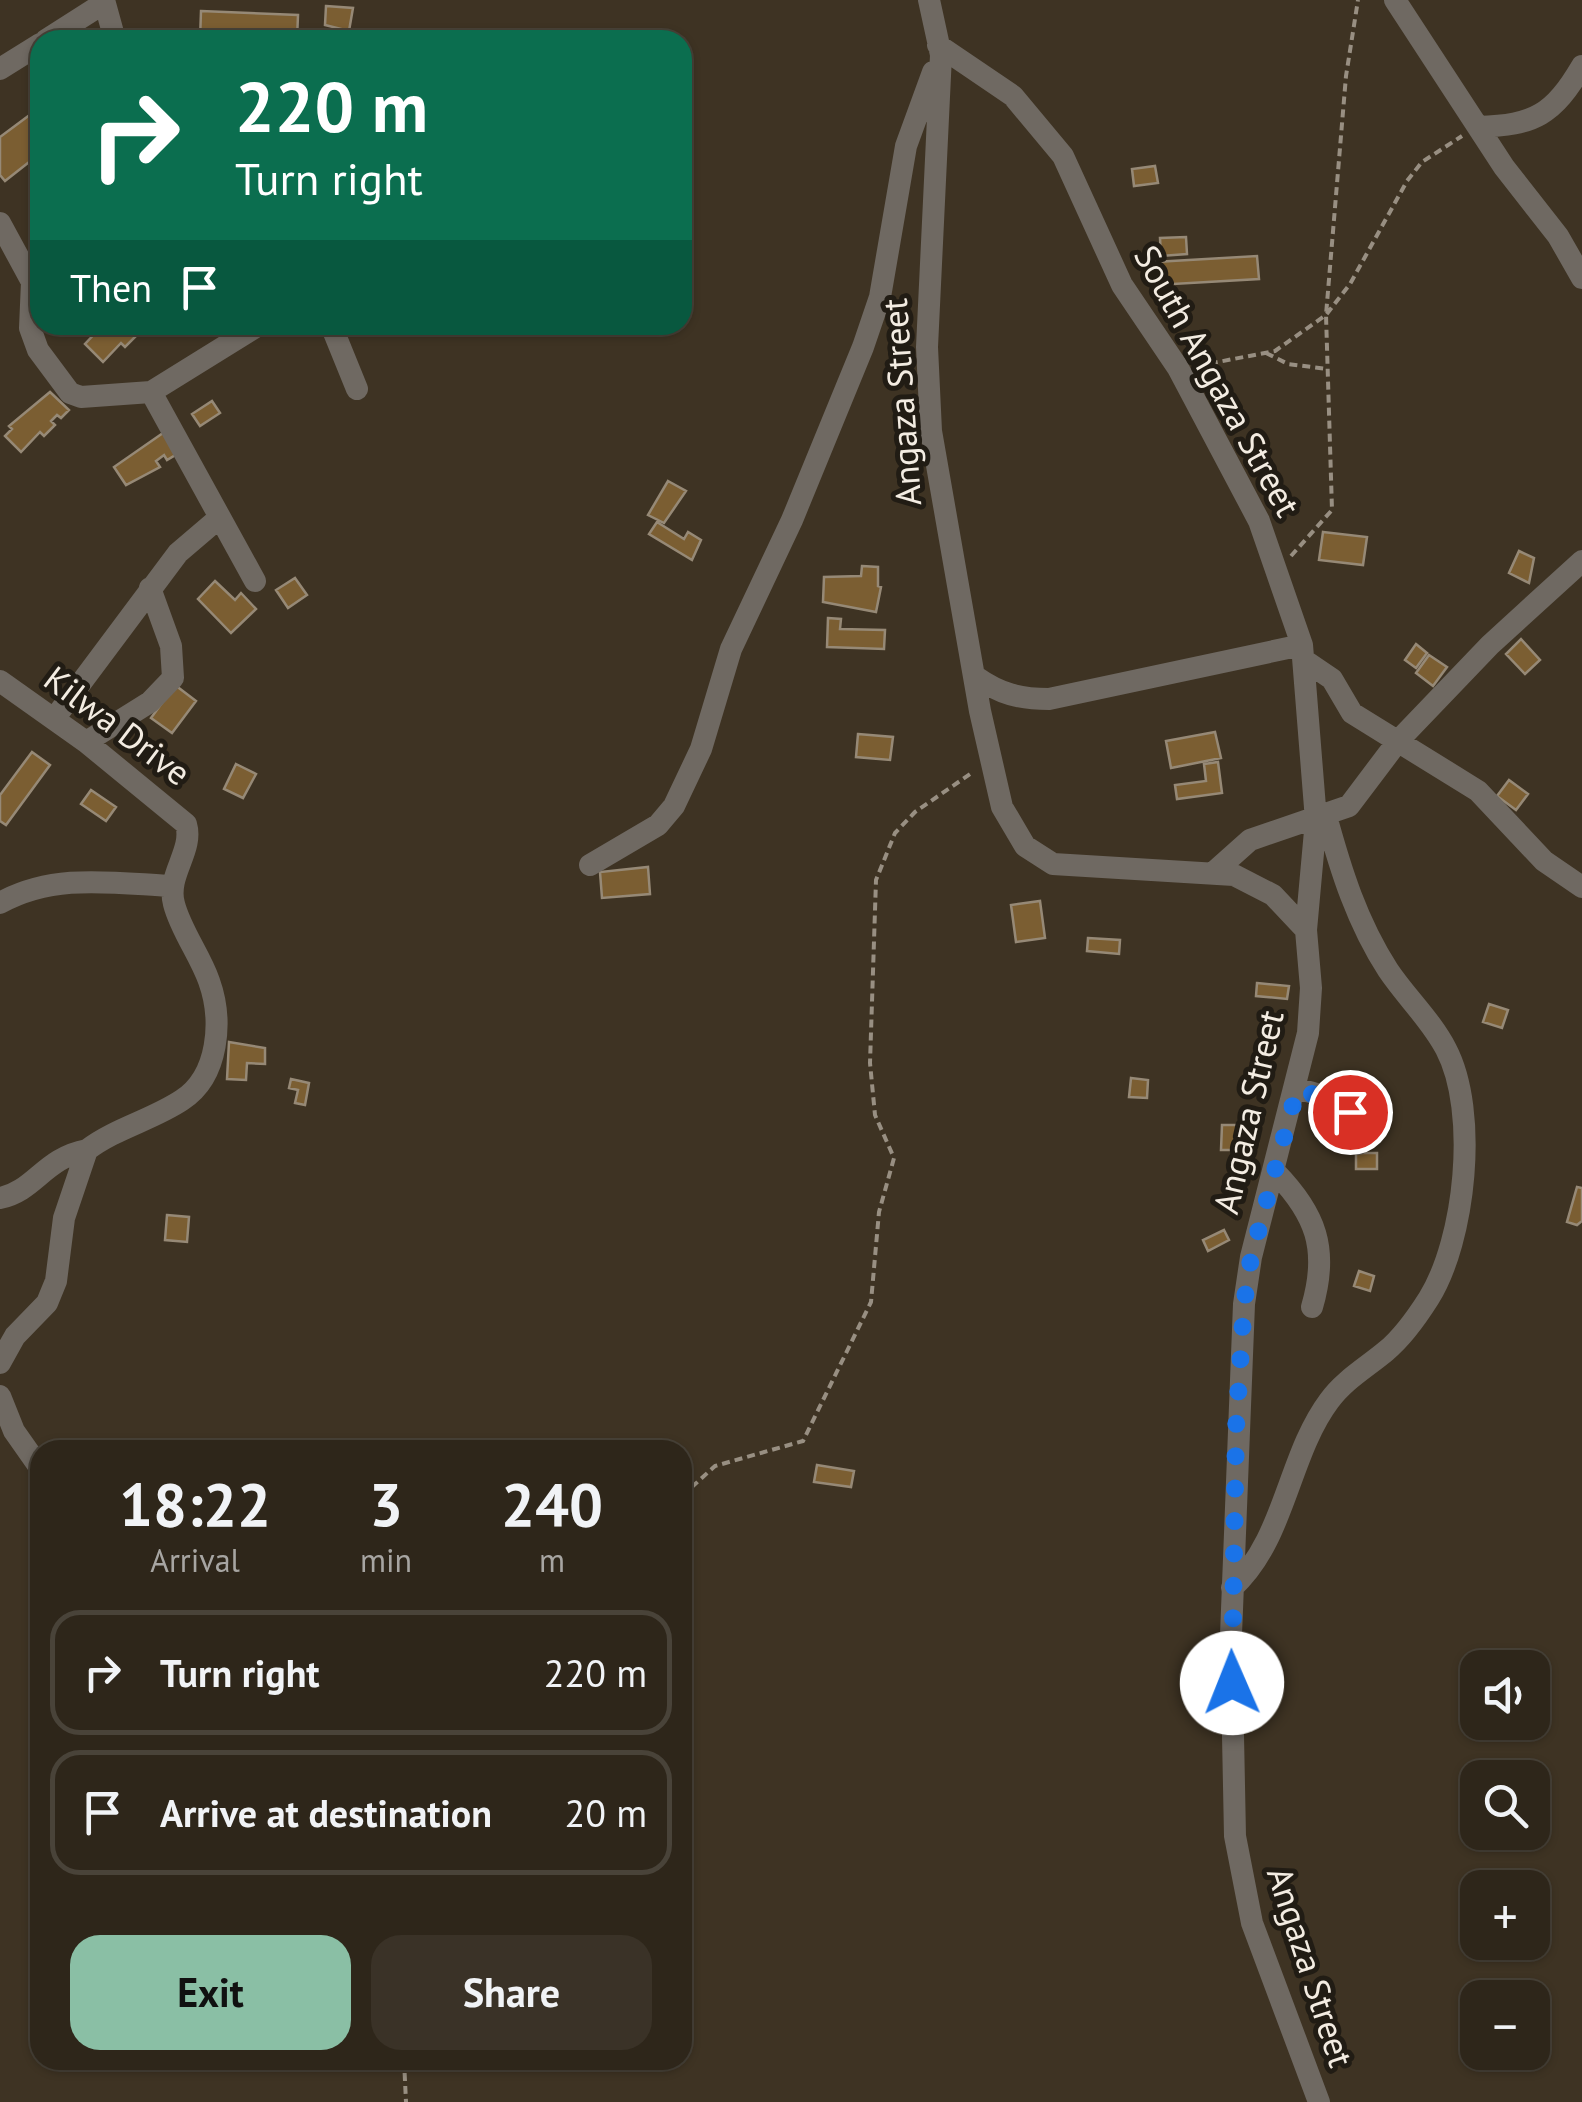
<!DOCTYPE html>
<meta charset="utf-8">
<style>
:root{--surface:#2e261a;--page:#3a3227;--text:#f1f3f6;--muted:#a7a5a2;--line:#494339;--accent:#8abfa5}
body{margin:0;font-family:"PT Sans",sans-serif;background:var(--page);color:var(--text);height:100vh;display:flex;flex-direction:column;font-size:38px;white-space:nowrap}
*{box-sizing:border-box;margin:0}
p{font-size:32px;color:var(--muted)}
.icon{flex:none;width:55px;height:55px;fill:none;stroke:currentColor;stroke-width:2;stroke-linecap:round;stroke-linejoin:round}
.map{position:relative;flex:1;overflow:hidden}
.details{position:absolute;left:30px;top:1440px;width:662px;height:630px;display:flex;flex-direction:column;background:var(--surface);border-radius:30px;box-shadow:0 2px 8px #0004,0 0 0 2px var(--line)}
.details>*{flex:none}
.top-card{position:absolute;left:30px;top:30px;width:662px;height:305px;border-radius:30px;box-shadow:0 2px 8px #0004,0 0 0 2px var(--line);background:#0b6e4f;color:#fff;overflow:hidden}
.fabs{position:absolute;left:1460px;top:1650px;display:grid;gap:20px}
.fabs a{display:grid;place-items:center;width:90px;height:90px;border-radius:20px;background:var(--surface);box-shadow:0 2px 8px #0004,0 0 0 2px var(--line);font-size:50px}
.pin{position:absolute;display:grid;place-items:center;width:85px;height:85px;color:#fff;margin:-42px;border:5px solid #fff;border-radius:50%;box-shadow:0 2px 10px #0007}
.me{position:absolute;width:110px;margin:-55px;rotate:359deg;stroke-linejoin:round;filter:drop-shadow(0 0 8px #0008)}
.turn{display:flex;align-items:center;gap:35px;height:210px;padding:0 40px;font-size:45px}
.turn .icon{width:130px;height:130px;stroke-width:2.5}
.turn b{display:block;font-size:70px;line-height:85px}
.then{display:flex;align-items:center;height:95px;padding:0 40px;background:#0003;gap:20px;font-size:38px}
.eta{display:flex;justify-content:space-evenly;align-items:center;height:170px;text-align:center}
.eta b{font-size:60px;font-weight:700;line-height:70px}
.primary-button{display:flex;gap:20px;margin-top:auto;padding:20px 40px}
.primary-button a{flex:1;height:115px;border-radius:30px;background:var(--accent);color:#111;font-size:40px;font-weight:700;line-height:115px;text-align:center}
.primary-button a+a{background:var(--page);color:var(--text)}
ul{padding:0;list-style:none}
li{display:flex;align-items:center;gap:30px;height:125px;margin:0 20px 15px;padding:0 20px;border:5px solid var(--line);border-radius:30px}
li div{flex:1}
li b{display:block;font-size:38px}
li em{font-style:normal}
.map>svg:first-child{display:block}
.building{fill:#7b5e32;stroke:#968976;stroke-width:2.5}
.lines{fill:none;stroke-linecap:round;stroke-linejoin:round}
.path{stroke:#988f82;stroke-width:4;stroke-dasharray:8 5;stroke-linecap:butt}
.minor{stroke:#6f6962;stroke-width:22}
.route{stroke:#1a73e8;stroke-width:18;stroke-dasharray:0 32.4}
.labels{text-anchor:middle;stroke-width:10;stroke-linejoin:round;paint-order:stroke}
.street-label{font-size:35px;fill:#f3ece2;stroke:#211c14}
</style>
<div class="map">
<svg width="1582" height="2102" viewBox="0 0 1582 2102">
<rect width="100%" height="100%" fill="#3e3323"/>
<!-- building -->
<path class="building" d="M 326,6 L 353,8 L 349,31 L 325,25 Z
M 201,11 L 298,15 L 297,40 L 200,40 Z
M 31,114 L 40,125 L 40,144 L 33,149 L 38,155 L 5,181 L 0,175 L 0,137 Z
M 1155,166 L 1158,183 L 1134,186 L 1132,169 Z
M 1186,237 L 1187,254 L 1161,256 L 1160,238 Z
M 1257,256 L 1259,279 L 1156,285 L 1155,262 Z
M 103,325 L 149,325 L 144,330 L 139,325 L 132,332 L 136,336 L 125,347 L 121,343 L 103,362 L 85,344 Z
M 50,392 L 69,410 L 61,418 L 57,415 L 51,421 L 55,425 L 44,436 L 40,432 L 21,452 L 5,436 L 12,429 L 9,426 Z
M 212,401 L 220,413 L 200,426 L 192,414 Z
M 163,433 L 177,454 L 167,460 L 164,455 L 156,461 L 160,467 L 126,485 L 114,467 Z
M 668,481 L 686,491 L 664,523 L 648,515 Z
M 657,522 L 684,539 L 688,532 L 701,540 L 692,560 L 649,534 Z
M 1323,532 L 1367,537 L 1363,565 L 1319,560 Z
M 1519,551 L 1534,558 L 1529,583 L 1509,573 Z
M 862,566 L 878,567 L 878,586 L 881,587 L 876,612 L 823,602 L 824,577 L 861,576 Z
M 295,578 L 307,595 L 288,608 L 276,590 Z
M 215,581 L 235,600 L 241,593 L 256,609 L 231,633 L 198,599 Z
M 828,618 L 841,619 L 840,629 L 885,630 L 884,649 L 827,647 Z
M 1521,639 L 1540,660 L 1525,674 L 1506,654 Z
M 1416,644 L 1427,653 L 1416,668 L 1405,660 Z
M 1429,655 L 1447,667 L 1433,686 L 1416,673 Z
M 175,685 L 196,701 L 172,733 L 151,718 Z
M 1215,732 L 1221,758 L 1171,768 L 1166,741 Z
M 858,734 L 893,737 L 890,760 L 856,757 Z
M 32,752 L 50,765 L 6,825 L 0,821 L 0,795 Z
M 1218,762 L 1222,793 L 1177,799 L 1175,785 L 1206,781 L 1204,764 Z
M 236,764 L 256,774 L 243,798 L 224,789 Z
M 1509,780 L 1528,794 L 1516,810 L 1497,796 Z
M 91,790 L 116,807 L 106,821 L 81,804 Z
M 648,867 L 650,894 L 602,898 L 600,872 Z
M 1040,901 L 1045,938 L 1016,942 L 1011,905 Z
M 1088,938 L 1120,940 L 1119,954 L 1087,951 Z
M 1257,983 L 1289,986 L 1287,999 L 1256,996 Z
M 1489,1004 L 1508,1010 L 1502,1028 L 1483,1022 Z
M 229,1042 L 265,1048 L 265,1064 L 247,1063 L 246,1080 L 227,1079 Z
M 1131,1078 L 1148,1080 L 1147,1098 L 1129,1097 Z
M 291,1079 L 309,1083 L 305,1105 L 295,1103 L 298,1090 L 289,1088 Z
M 1222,1125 L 1245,1125 L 1244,1150 L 1221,1150 Z
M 1356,1153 L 1377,1153 L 1377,1169 L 1356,1169 Z
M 1577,1187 L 1582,1188 L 1582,1221 L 1577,1225 L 1567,1222 Z
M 167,1215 L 189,1217 L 187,1242 L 165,1240 Z
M 1224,1230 L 1229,1240 L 1208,1251 L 1203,1240 Z
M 1359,1271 L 1374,1276 L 1370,1291 L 1354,1286 Z
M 817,1465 L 854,1471 L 851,1487 L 814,1482 Z"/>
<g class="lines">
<!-- path -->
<path class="path" d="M 1266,353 L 1288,364 L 1327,369
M 1197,366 L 1275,351 L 1326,315 L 1350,284 L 1407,181 L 1422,162 L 1462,136
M 1291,556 L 1332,510 L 1326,315 L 1346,76 L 1358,0
M 682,1496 L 715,1466 L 803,1441 L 871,1302 L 879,1212 L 894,1158 L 875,1115 L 870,1063 L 876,880 L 895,833 L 915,812 L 973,772
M 404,2060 L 406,2102"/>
<!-- minor -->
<path class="minor" d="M 104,0 L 115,40
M 929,0 L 941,55 L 927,347 L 931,431 L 980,711 L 1002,807 L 1025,846 L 1053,864 L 1234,875 L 1273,895 L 1306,930 L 1311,988 L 1308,1033 L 1251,1257 L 1244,1304 L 1231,1635 L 1235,1836 L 1252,1923 L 1319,2102
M 1395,0 L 1504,167 L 1558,236 L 1582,278
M 46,40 L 104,3
M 938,45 L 1013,96 L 1063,156 L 1122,285 L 1178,368 L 1259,521 L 1302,645 L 1316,820 L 1306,930
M 0,69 L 40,44
M 1478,127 C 1535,125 1553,115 1582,66
M 0,223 L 32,282 L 30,328 L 38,350 L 70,393 L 81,397 L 151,392 L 259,325
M 331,325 L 357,389
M 151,392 L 255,581
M 1304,660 L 1332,679 L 1352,713 L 1478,791 L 1544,861 L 1582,887
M 976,677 C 1000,694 1020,699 1049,699 L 1302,645
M 0,681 L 86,742 L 186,824 C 194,851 166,875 174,904 C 181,931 200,955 209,981 C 223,1020 219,1076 182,1100 C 152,1120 116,1128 87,1150 L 64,1218 L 56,1281 L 47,1303 L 15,1336 L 0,1363
M 54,719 L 178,553 L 219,518
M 86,742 L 150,702 L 173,678 L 171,646 L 150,588
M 590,865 L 658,825 L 674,806 L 701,749 L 731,649 L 792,520 L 863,347 L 880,297 L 906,146 L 933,72
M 1213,873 L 1250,840 L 1349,806 L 1398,741 L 1490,645 L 1582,561
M 0,903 C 54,873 112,883 170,886
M 1297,1089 C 1333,1096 1352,1107 1358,1144
M 1275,1172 C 1316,1214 1329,1249 1312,1307
M 0,1198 C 35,1191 44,1158 87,1150
M 0,1396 L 14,1431 L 40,1468
M 1232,1588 C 1285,1540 1288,1456 1329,1401 C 1344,1380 1367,1367 1386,1351 C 1403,1337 1417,1317 1429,1298 C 1465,1240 1479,1112 1446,1049 C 1431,1020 1406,997 1388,970 C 1357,922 1341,871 1326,816"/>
</g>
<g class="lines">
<!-- route -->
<path class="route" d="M 1232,1683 L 1236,1428 L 1244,1304 L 1251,1258 L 1297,1090 L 1334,1100 L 1350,1112"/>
</g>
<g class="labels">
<!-- street labels -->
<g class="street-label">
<text transform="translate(1217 381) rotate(61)" y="12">South Angaza Street</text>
<text transform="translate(902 402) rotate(-94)" y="12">Angaza Street</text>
<text transform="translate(117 726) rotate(37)" y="12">Kilwa Drive</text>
<text transform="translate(1249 1112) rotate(-77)" y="12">Angaza Street</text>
<text transform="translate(1310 1967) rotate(72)" y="12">Angaza Street</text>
</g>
</g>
</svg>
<div class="fabs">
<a><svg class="icon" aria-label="sound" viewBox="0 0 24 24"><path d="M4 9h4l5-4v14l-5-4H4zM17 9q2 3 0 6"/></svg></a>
<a><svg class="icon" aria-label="search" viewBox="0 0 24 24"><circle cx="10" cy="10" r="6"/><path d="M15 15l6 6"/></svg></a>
<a>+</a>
<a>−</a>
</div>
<div class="pin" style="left:1350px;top:1112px;background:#d93025"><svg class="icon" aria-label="arrive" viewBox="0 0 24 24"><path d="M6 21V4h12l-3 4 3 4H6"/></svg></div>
<svg class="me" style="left:1232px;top:1683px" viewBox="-20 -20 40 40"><circle r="19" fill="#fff"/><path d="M0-13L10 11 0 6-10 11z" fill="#1a73e8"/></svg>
<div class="top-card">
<div class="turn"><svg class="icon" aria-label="right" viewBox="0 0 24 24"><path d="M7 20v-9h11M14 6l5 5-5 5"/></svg><div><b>220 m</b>Turn right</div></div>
<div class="then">Then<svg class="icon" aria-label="arrive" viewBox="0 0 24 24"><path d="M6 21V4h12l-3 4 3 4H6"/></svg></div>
</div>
<section class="details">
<div class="eta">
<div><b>18:22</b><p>Arrival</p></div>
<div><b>3</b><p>min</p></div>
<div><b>240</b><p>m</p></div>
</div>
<ul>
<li><svg class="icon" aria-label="right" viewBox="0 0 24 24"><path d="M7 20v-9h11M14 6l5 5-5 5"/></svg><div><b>Turn right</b></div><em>220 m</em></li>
<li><svg class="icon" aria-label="arrive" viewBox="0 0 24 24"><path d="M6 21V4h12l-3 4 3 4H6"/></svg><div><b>Arrive at destination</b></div><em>20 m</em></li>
</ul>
<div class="primary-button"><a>Exit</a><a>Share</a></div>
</section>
</div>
